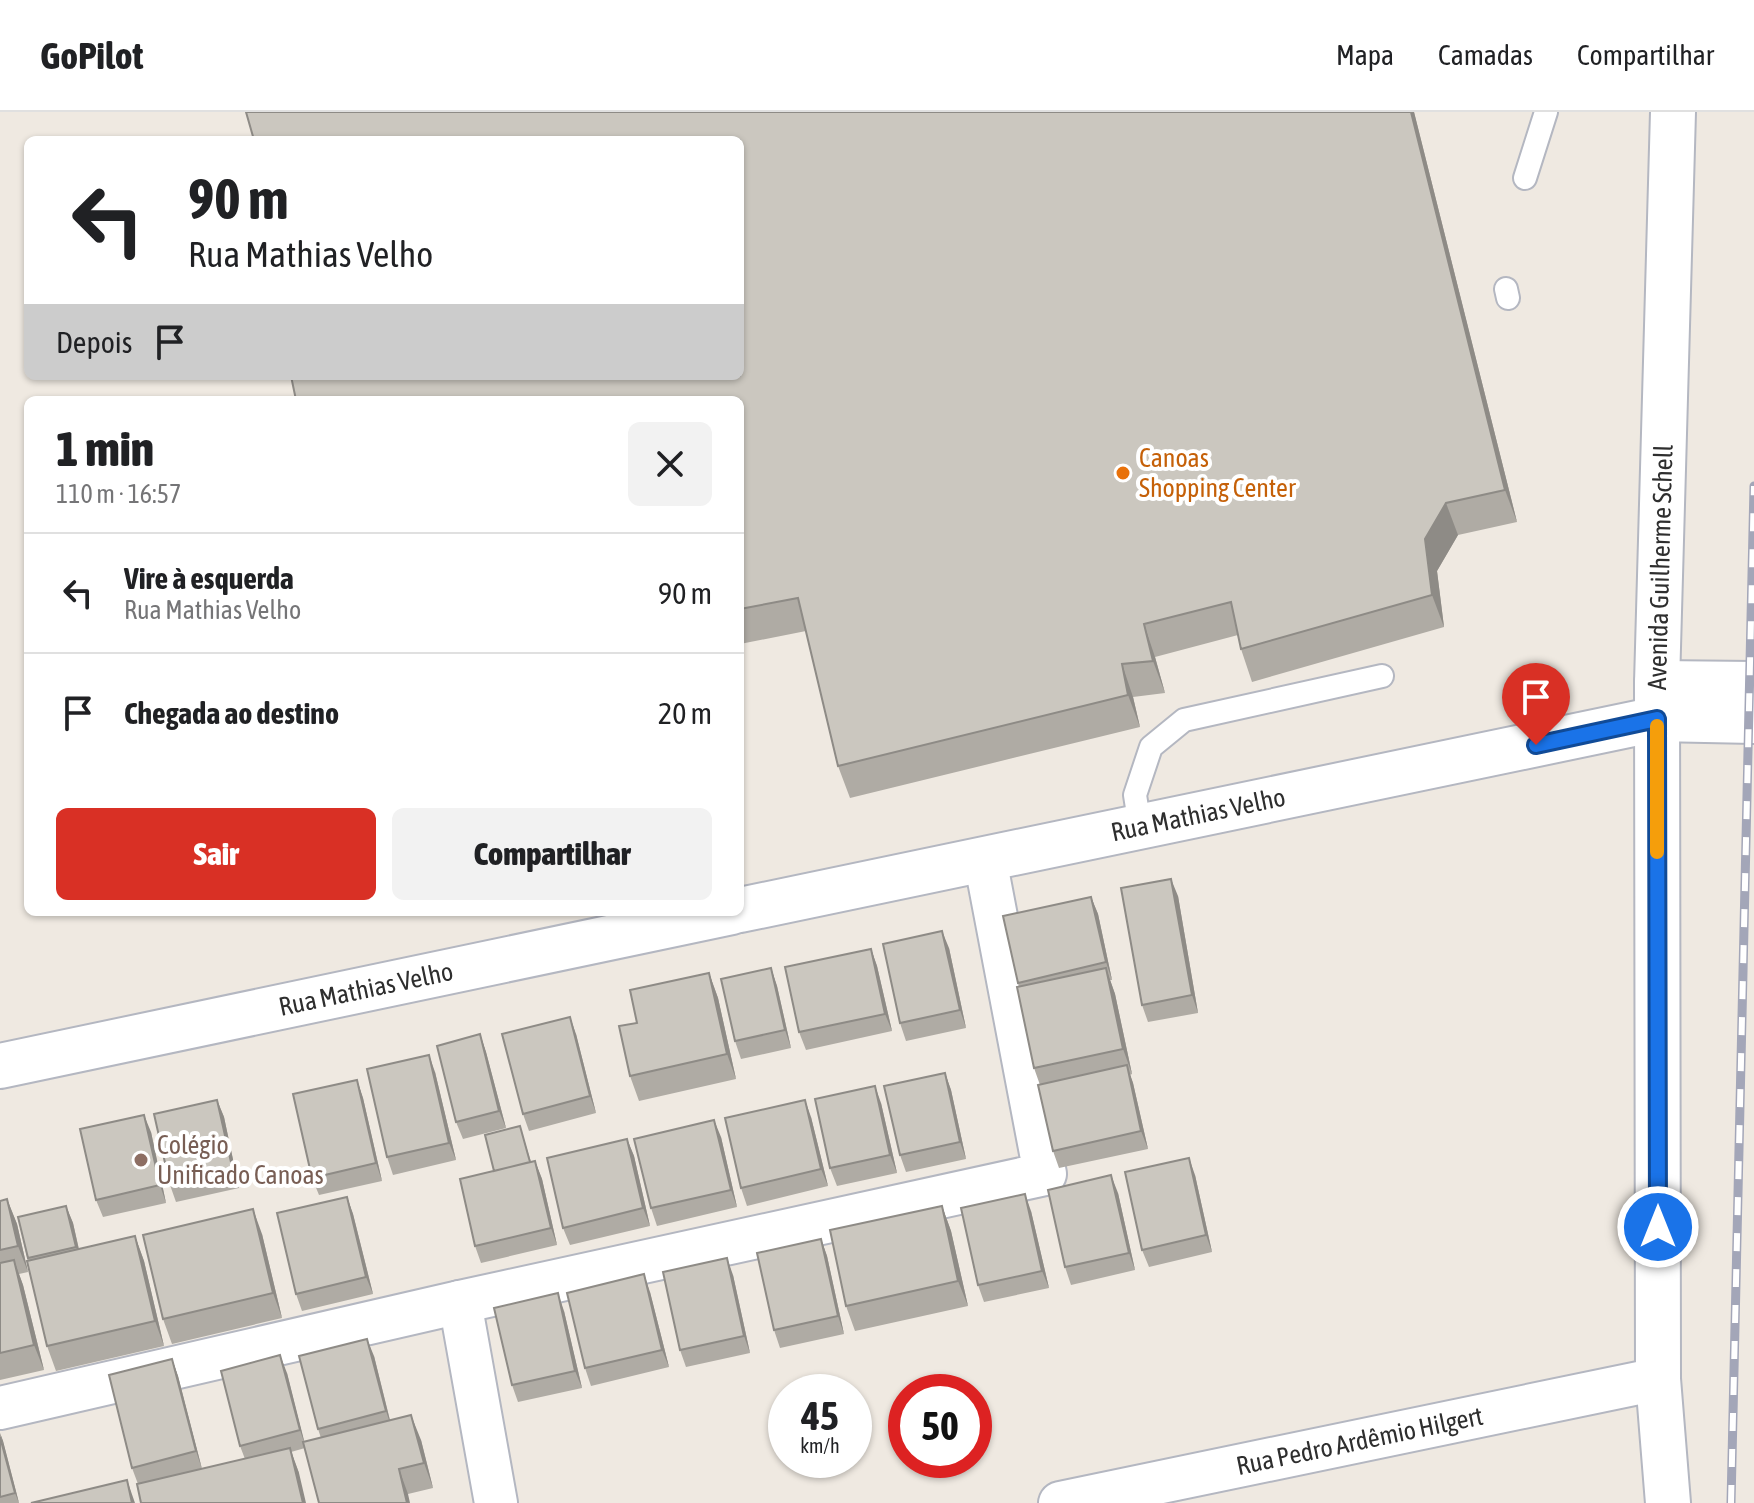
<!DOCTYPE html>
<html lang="pt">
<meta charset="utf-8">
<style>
:root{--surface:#fff;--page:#f2f2f2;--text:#202124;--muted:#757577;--line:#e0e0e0;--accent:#d93025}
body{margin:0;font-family:"Asap Condensed",sans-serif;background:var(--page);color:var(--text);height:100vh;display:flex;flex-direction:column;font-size:30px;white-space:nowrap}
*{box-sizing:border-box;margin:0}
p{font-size:26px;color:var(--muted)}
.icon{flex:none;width:44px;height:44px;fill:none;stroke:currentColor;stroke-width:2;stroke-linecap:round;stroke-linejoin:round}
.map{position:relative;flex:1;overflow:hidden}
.sheet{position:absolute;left:24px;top:284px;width:720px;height:520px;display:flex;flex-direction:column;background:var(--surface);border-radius:12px;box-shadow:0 2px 6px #0004}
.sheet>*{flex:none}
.banner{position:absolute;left:24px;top:24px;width:720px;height:244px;border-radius:12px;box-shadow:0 2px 6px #0004;background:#fff;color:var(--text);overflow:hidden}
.speed{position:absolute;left:768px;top:1262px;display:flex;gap:16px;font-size:40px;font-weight:700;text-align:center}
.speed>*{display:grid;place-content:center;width:104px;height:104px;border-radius:50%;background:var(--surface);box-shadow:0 2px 6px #0004;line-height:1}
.speed small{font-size:20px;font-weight:400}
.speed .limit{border:12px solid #d22;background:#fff;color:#111}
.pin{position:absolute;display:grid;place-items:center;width:68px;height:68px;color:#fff;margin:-82px -34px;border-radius:50% 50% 50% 0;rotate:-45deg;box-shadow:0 0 8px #0007}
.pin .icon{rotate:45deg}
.me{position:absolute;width:88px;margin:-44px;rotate:0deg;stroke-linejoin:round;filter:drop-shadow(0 0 6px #0008)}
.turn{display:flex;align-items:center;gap:28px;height:168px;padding:0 32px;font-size:36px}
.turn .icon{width:104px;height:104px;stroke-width:2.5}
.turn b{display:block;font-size:56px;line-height:68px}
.then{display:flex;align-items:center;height:76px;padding:0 32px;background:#0003;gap:16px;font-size:30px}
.round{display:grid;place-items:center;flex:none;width:84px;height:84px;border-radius:12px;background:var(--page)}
.summary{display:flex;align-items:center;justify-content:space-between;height:136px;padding:0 32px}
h1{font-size:48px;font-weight:800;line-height:60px}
.action{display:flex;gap:16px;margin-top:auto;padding:16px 32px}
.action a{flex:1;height:92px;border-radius:12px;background:var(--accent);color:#fff;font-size:32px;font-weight:800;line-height:92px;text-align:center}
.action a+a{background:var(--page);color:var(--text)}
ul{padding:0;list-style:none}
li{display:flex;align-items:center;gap:24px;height:120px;padding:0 32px;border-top:2px solid var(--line)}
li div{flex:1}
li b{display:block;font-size:30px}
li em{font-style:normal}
header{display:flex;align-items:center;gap:48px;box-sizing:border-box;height:112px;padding:0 40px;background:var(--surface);border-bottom:2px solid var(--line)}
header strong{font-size:38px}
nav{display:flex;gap:44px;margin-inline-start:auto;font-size:28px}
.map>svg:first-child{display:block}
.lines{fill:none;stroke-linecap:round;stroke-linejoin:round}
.lane-casing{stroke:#b4b7c1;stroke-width:26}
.street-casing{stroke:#b4b7c1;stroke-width:46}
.secondary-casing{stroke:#b4b7c1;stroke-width:48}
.lane{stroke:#fff;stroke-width:22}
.street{stroke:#fff;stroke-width:42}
.secondary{stroke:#fff;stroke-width:44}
.rail-casing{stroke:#a3a6b8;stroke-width:9}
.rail{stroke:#fff;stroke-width:6;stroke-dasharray:18;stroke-linecap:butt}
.wall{fill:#afaba4}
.shaded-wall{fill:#8e8b86}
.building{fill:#cbc7bf;stroke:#8e8b86;stroke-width:2}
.route-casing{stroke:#114b97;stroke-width:20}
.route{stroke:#1a73e8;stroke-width:14}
.slow{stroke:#f59e0b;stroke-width:14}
.food-dot{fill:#e8710a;stroke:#fff;stroke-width:3}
.education-dot{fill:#8d6e63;stroke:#fff;stroke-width:3}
.labels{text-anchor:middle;stroke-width:8;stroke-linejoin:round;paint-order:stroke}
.food-label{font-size:26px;fill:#c56008;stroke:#fff;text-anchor:start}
.street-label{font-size:26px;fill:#2e2e2e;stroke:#fff}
.education-label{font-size:26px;fill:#785e54;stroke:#fff;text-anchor:start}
</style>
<header>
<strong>GoPilot</strong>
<nav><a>Mapa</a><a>Camadas</a><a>Compartilhar</a></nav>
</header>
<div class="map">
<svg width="1754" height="1391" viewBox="0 0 1754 1391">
<rect width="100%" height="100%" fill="#efe9e1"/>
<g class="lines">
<!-- lane casing -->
<g class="lane-casing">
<path id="lane" d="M 1525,66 L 1546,0
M 1506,177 L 1508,186
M 1140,715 L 1135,683 L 1151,635 L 1184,608 L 1382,564"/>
</g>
<!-- street casing -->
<g class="street-casing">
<g id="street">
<path d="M 460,1190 L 496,1391"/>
<path d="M 0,1296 L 460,1190 L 1045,1062 L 985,747"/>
<path id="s1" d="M 1060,1391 L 1658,1267"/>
</g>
</g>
<!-- secondary casing -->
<g class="secondary-casing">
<g id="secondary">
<path d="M 1657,571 L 1754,572"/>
<path id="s2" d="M 740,798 L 1657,607 L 1754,609"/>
<path id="s3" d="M 0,954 L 732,800"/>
<path id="s4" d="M 1668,1391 L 1658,1267 L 1657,571 L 1673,0"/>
</g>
</g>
<!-- lane -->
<use href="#lane" class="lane"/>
<!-- street -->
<use href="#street" class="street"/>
<!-- secondary -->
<use href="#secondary" class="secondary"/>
<!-- rail casing -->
<g class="rail-casing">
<path id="rail" d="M 1731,1391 L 1754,374"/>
</g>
<!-- rail -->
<use href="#rail" class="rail"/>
</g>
<!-- wall -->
<path class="wall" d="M 1414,0 L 1517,410 L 1458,423 L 1437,459 L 1444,515 L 1252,570 L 1241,537 L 1238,523 L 1155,545 L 1165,581 L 1133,585 L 1140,615 L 850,686 L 838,654 L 806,519 L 740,532 L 740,288 Z
M 1178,784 L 1198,901 L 1148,910 L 1142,893 Z
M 1091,785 L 1098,802 L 1112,868 L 1110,868 L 1115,882 L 1132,962 L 1130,963 L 1133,971 L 1148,1037 L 1059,1056 L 1053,1039 L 1040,973 L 1034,956 L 1018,871 Z
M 949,836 L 966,916 L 906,929 L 900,911 Z
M 871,837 L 877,854 L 892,919 L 806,938 L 799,920 Z
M 771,856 L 777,874 L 791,936 L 741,947 L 735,929 Z
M 709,861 L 718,886 L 736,967 L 639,989 L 630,964 L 637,911 Z
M 480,922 L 486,940 L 506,1016 L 463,1027 L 456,1010 Z
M 576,922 L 596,1001 L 529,1019 L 523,1002 Z
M 435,960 L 456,1048 L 393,1063 L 387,1045 Z
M 945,961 L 951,978 L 966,1047 L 906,1060 L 900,1043 Z
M 357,968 L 363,986 L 382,1069 L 319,1083 L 312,1066 Z
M 217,988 L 224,1005 L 239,1076 L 176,1090 L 170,1073 Z
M 881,991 L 897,1061 L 837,1074 L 830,1056 Z
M 811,1005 L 828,1074 L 747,1094 L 741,1076 Z
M 520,1014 L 531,1050 L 535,1049 L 542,1067 L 557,1133 L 481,1151 L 475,1134 L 494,1059 Z
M 151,1020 L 166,1091 L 103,1105 L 96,1088 Z
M 721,1025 L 737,1095 L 657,1114 L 651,1096 Z
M 627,1027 L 634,1044 L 650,1114 L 570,1133 L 563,1116 Z
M 1195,1063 L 1212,1140 L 1149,1155 L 1142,1138 Z
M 1118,1081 L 1135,1158 L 1071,1173 L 1065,1155 Z
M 347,1085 L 353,1102 L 373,1182 L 302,1199 L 296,1182 Z
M 7,1087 L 17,1112 L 28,1160 L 19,1162 L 23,1173 L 44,1258 L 0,1268 L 0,1089 Z
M 66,1094 L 73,1111 L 79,1137 L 135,1124 L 144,1149 L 164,1234 L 56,1259 L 47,1234 L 18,1105 Z
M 942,1094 L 951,1119 L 968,1194 L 855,1219 L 846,1194 Z
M 1031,1099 L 1049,1176 L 984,1190 L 978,1173 Z
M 262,1122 L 282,1206 L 172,1232 L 163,1207 Z
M 821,1127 L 827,1144 L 844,1222 L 780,1236 L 774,1218 Z
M 733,1163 L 750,1241 L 686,1255 L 680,1238 Z
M 650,1180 L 669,1255 L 591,1274 L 585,1256 Z
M 564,1199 L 582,1276 L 518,1290 L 512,1273 Z
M 374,1244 L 390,1308 L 421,1328 L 433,1376 L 408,1382 L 305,1336 L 291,1340 L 299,1361 L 138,1372 L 132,1356 L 172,1247 L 178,1264 L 202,1357 L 245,1347 L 240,1334 L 287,1261 L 304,1330 L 321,1326 L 318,1317 Z
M 0,1321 L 3,1329 L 19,1391 L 0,1391 Z"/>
<!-- shaded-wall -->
<path class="shaded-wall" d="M 1411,0 L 1414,0 L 1517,410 L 1505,378 Z
M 1446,391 L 1458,423 L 1437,459 L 1444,515 L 1432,483 L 1425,427 Z
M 1144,512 L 1155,545 L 1165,581 L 1153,549 Z
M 1122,552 L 1133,585 L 1140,615 L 1128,583 Z
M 1171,767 L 1178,784 L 1198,901 L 1192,883 Z
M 1091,785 L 1098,802 L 1112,868 L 1106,850 Z
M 942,819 L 949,836 L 966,916 L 960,898 Z
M 871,837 L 877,854 L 892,919 L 885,902 Z
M 771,856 L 777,874 L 791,936 L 785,918 Z
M 1106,856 L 1115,882 L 1132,962 L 1123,937 Z
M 709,861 L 718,886 L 736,967 L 727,942 Z
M 570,905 L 576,922 L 596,1001 L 590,984 Z
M 480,922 L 486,940 L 506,1016 L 499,999 Z
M 429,943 L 435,960 L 456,1048 L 449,1031 Z
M 1127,953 L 1133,971 L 1148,1037 L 1141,1019 Z
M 945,961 L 951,978 L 966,1047 L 960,1030 Z
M 357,968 L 363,986 L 382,1069 L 376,1051 Z
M 875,974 L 881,991 L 897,1061 L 890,1043 Z
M 217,988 L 224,1005 L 239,1076 L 233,1059 Z
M 805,988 L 811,1005 L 828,1074 L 821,1057 Z
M 144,1003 L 151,1020 L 166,1091 L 160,1073 Z
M 714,1008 L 721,1025 L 737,1095 L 731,1078 Z
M 627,1027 L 634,1044 L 650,1114 L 643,1096 Z
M 1189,1046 L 1195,1063 L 1212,1140 L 1206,1123 Z
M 535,1049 L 542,1067 L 557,1133 L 551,1116 Z
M 1111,1063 L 1118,1081 L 1135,1158 L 1129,1141 Z
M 1025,1082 L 1031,1099 L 1049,1176 L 1042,1159 Z
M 347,1085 L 353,1102 L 373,1182 L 366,1165 Z
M 7,1087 L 17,1112 L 28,1160 L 18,1134 Z
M 66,1094 L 73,1111 L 82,1152 L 76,1135 Z
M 942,1094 L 951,1119 L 968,1194 L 958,1169 Z
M 253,1097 L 262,1122 L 282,1206 L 273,1181 Z
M 135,1124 L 144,1149 L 164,1234 L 155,1209 Z
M 821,1127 L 827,1144 L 844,1222 L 838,1204 Z
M 727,1146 L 733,1163 L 750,1241 L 744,1224 Z
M 14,1148 L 23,1173 L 44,1258 L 34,1233 Z
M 644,1162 L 650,1180 L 669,1255 L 662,1238 Z
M 558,1181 L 564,1199 L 582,1276 L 575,1259 Z
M 367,1227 L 374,1244 L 392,1317 L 386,1299 Z
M 280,1243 L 287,1261 L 306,1336 L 300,1318 Z
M 172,1247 L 178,1264 L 202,1357 L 196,1339 Z
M 411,1303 L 421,1328 L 433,1376 L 424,1351 Z
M 0,1321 L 3,1329 L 19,1391 L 15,1381 Z
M 290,1336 L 299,1361 L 306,1391 L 303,1391 Z
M 399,1357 L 408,1382 L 410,1391 L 407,1391 Z
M 127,1368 L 135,1391 L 132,1391 Z"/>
<!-- building -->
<path class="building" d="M 246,0 L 1411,0 L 1505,378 L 1446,391 L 1425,427 L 1432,483 L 1241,537 L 1231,490 L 1144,512 L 1153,549 L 1122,552 L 1128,583 L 838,654 L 798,486 L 740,497 L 740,288 L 296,288 L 291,264 L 740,264 L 740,28 L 254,28 Z
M 1171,767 L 1192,883 L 1142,893 L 1121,776 Z
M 1091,785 L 1106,850 L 1018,871 L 1003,804 Z
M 942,819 L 960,898 L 900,911 L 883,832 Z
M 871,837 L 885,902 L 799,920 L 785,855 Z
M 771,856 L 785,918 L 735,929 L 721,867 Z
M 1106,856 L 1123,937 L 1034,956 L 1017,875 Z
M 709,861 L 727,942 L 630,964 L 619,914 L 637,911 L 630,878 Z
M 570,905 L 590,984 L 523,1002 L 502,922 Z
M 480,922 L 499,999 L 456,1010 L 437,934 Z
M 429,943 L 449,1031 L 387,1045 L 367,957 Z
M 1127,953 L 1141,1019 L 1053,1039 L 1038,973 Z
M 945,961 L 960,1030 L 900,1043 L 884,974 Z
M 357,968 L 376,1051 L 312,1066 L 293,982 Z
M 875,974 L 890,1043 L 830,1056 L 815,987 Z
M 217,988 L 233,1059 L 170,1073 L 154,1002 Z
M 805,988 L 821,1057 L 741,1076 L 725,1006 Z
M 144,1003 L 160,1073 L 96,1088 L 80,1017 Z
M 714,1008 L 731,1078 L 651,1096 L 634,1027 Z
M 520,1014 L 530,1050 L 494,1059 L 485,1023 Z
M 627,1027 L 643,1096 L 563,1116 L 547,1046 Z
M 1189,1046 L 1206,1123 L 1142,1138 L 1125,1060 Z
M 535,1049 L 551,1116 L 475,1134 L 460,1067 Z
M 1111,1063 L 1129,1141 L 1065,1155 L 1048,1078 Z
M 1025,1082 L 1042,1159 L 978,1173 L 961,1096 Z
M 347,1085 L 366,1165 L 296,1182 L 277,1101 Z
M 7,1087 L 18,1134 L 0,1138 L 0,1089 Z
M 66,1094 L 76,1135 L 28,1146 L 18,1105 Z
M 942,1094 L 958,1169 L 846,1194 L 830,1118 Z
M 253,1097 L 273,1181 L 163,1207 L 143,1123 Z
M 135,1124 L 155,1209 L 47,1234 L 27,1149 Z
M 821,1127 L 838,1204 L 774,1218 L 757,1141 Z
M 727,1146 L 744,1224 L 680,1238 L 663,1160 Z
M 14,1148 L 34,1233 L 0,1241 L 0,1151 Z
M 644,1162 L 662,1238 L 585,1256 L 567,1181 Z
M 558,1181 L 575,1259 L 512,1273 L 494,1196 Z
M 367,1227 L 386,1299 L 318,1317 L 299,1244 Z
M 280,1243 L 300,1318 L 240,1334 L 221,1259 Z
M 172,1247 L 196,1339 L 132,1356 L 109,1263 Z
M 411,1303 L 424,1351 L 399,1357 L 407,1391 L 319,1391 L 303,1330 Z
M 0,1325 L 15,1381 L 0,1385 Z
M 290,1336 L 303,1391 L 141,1391 L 137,1372 Z
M 127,1368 L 132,1391 L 31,1391 Z"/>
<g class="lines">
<!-- route casing -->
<g class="route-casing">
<path id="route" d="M 1536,633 L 1657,607 L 1658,1115"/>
</g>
<!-- route -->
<use href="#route" class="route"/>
<!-- slow -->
<path class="slow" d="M 1657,614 L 1657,740"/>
</g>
<!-- markers -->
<circle class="food-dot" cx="1123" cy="361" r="8"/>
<circle class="education-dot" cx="141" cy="1048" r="8"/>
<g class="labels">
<!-- food labels -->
<g class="food-label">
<text x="1139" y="355">Canoas<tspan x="1139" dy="30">Shopping Center</tspan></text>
</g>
<!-- street labels -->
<g class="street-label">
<text dy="9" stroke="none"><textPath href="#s4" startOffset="936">Avenida Guilherme Schell</textPath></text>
<text dy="9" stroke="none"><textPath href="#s2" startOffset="468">Rua Mathias Velho</textPath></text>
<text dy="9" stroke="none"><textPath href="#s3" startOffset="374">Rua Mathias Velho</textPath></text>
<text dy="9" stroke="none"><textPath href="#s1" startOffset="306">Rua Pedro Ardêmio Hilgert</textPath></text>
</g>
<!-- education labels -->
<g class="education-label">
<text x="157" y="1042">Colégio<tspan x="157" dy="30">Unificado Canoas</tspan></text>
</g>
</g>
</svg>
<div class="speed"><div>45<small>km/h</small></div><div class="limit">50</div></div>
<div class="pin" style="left:1536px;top:633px;background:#d93025"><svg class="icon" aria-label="arrive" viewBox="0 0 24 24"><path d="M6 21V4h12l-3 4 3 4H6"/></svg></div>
<svg class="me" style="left:1658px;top:1115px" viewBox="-20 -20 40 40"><circle r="17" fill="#1a73e8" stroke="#fff" stroke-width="3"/><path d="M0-11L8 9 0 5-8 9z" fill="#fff"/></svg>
<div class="banner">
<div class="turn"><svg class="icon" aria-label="left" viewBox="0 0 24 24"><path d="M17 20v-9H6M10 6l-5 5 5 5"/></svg><div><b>90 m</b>Rua Mathias Velho</div></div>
<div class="then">Depois<svg class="icon" aria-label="arrive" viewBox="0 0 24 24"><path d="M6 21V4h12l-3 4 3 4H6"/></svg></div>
</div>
<section class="sheet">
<div class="summary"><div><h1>1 min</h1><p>110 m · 16:57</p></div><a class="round"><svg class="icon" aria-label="close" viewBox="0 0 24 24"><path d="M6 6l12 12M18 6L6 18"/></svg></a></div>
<ul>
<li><svg class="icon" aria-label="left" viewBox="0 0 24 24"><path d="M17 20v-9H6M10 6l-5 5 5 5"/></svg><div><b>Vire à esquerda</b><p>Rua Mathias Velho</p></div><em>90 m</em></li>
<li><svg class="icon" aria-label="arrive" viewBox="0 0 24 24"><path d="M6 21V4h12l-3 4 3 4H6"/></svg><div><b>Chegada ao destino</b></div><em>20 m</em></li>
</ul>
<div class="action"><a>Sair</a><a>Compartilhar</a></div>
</section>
</div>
